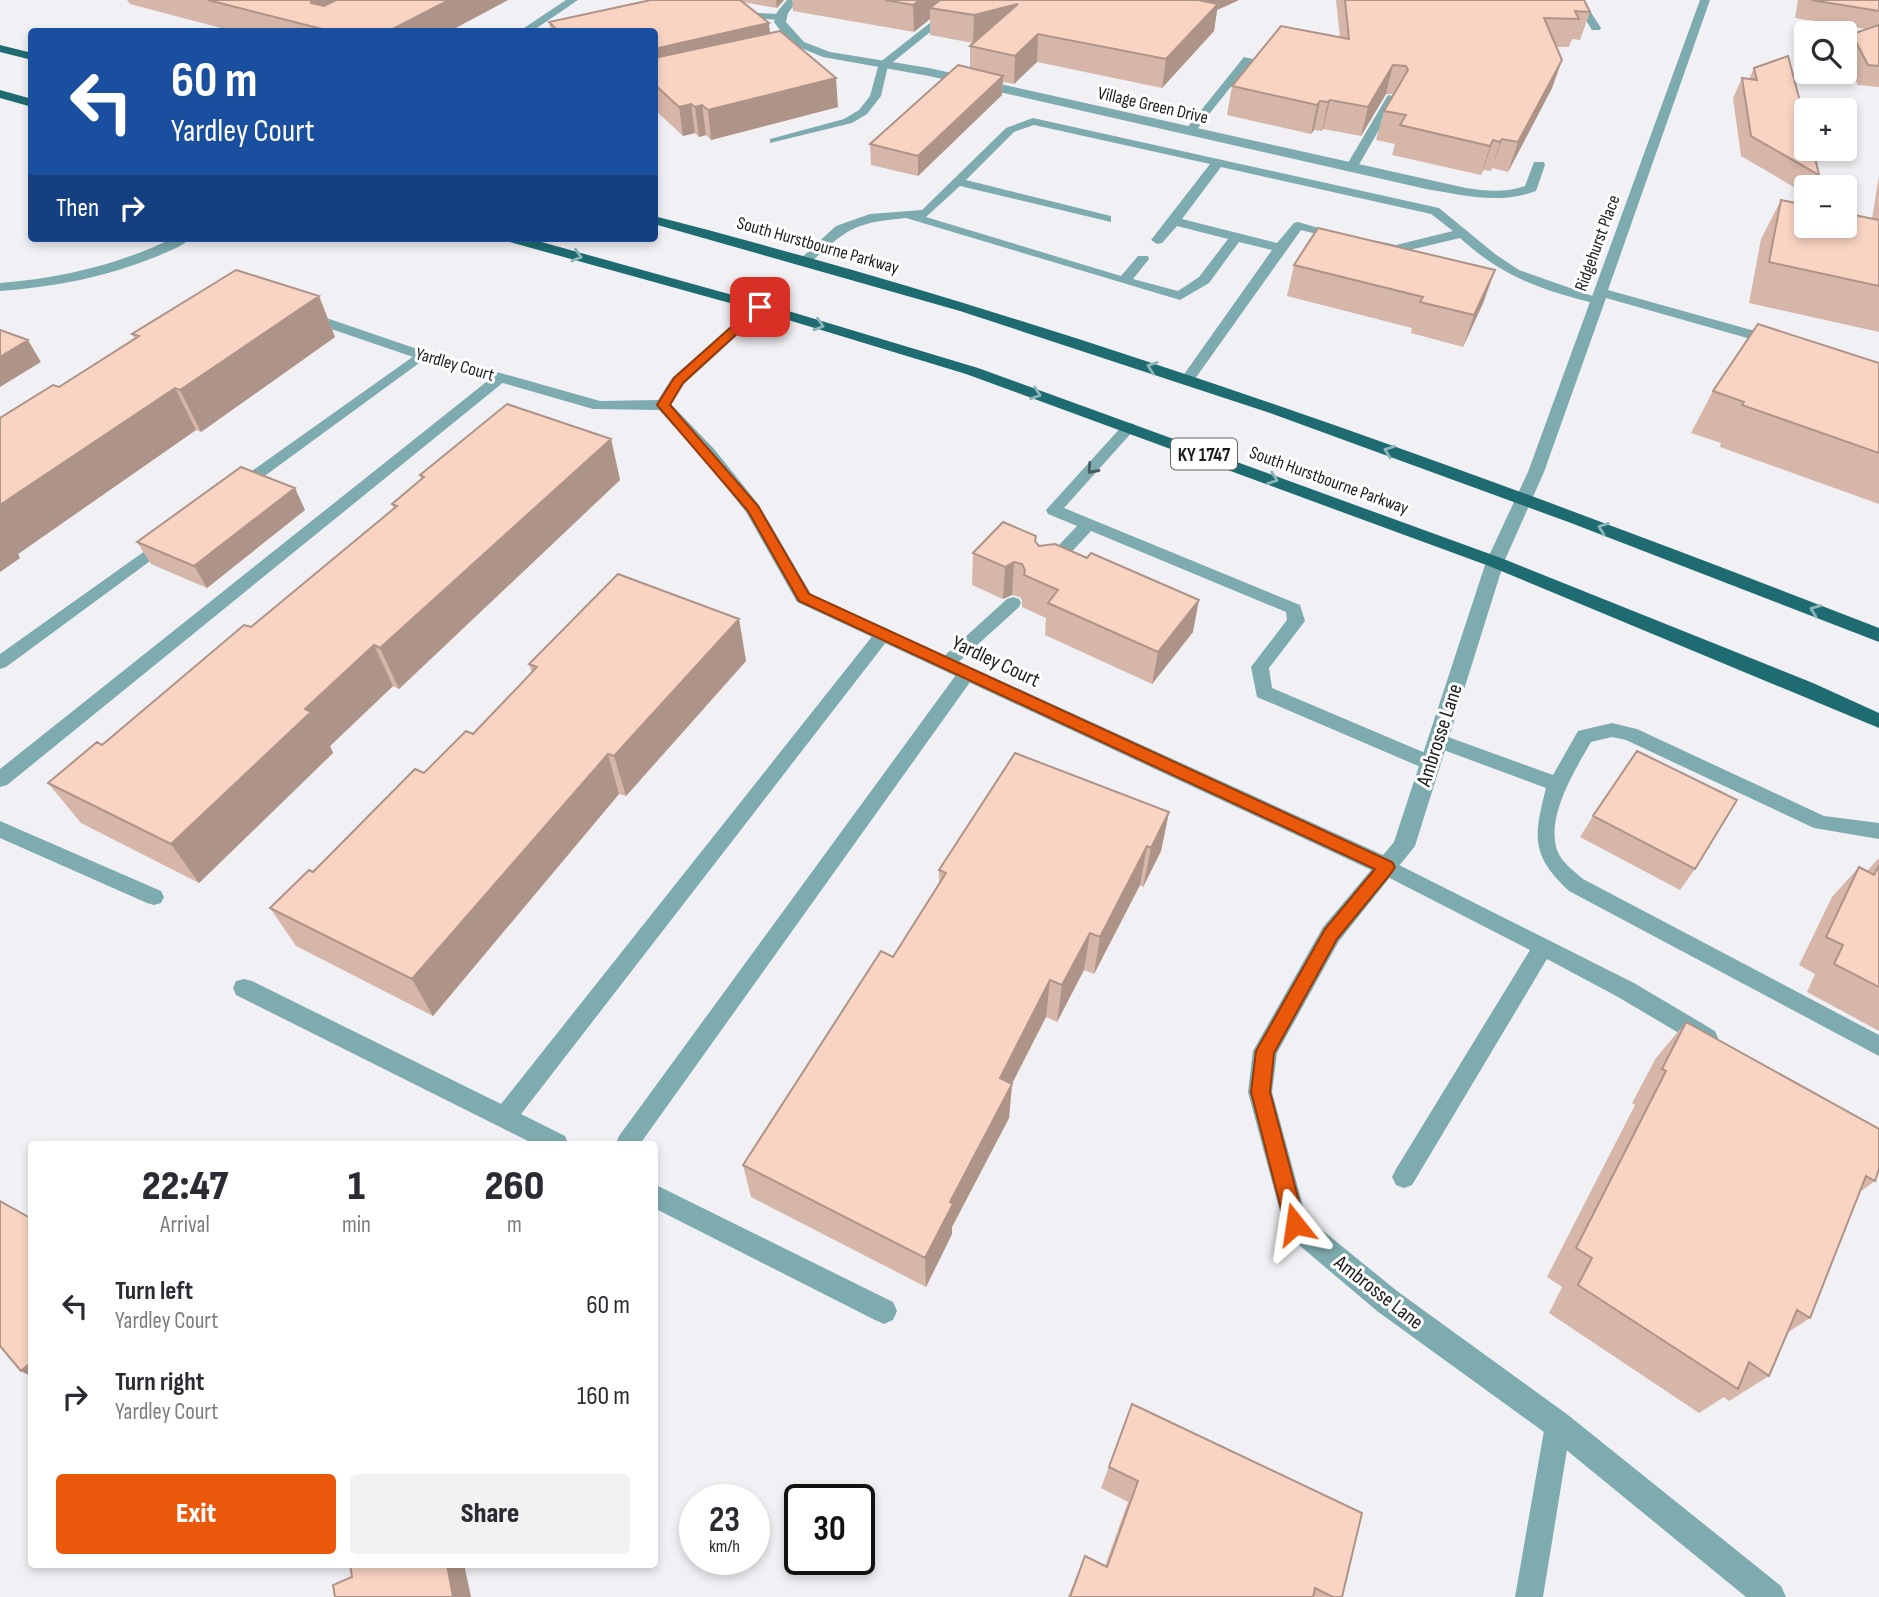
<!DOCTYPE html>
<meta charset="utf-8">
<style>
:root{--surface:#fff;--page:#f2f2f3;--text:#2b2b33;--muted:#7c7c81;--accent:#ea580c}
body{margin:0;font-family:"Sofia Sans Condensed",sans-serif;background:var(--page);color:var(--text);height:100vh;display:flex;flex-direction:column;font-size:26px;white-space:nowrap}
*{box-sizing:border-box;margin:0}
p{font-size:23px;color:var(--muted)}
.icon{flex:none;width:38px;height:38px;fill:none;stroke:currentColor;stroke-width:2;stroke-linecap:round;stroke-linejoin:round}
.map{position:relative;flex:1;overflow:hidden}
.drawer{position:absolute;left:28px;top:1141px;width:630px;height:427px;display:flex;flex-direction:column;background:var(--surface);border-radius:7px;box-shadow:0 4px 10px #0003}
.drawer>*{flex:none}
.guide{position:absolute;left:28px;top:28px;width:630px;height:214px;border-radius:7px;box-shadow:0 4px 10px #0003;background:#1a4fa0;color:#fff;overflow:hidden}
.controls{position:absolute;left:1794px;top:21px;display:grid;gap:14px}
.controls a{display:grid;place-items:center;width:63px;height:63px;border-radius:7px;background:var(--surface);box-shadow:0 4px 10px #0003;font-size:35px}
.speed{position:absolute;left:679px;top:1484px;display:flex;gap:14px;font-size:35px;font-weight:700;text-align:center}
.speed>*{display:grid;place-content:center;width:91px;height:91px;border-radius:50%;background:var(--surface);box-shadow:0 4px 10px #0003;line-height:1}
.speed small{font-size:18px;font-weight:400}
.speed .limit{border:4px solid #111;border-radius:10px;background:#fff;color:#111}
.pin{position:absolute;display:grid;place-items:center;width:60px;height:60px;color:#fff;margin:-30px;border-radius:14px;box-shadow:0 4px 10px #0006}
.me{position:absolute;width:77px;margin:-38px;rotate:345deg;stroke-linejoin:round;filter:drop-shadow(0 0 5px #0008)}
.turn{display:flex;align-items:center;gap:24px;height:147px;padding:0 28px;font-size:32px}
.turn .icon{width:91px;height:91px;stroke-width:2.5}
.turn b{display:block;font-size:49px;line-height:60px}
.then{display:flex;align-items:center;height:66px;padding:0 28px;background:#0003;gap:14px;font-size:26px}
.eta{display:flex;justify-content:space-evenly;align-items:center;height:119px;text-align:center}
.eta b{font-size:42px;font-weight:800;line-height:49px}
.action{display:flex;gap:14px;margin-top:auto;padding:14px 28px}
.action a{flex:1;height:80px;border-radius:7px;background:var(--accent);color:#fff;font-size:28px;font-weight:800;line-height:80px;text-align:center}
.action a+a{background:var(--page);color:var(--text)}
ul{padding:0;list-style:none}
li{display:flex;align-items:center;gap:21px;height:91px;padding:0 28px}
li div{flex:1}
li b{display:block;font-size:26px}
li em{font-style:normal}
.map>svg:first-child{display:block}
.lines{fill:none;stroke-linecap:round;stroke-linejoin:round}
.lane{fill:#7eabaf;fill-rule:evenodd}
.street{fill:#7eabaf;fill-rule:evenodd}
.primary{fill:#1e6c72;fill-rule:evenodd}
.wall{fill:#d6b6a8}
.shaded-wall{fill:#ae9488}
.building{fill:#f9d4c3;stroke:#ae9488;stroke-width:2}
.oneway{stroke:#8eb6b8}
.oneway2{stroke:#495d60}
.route{fill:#ea580c;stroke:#983908;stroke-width:2}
.labels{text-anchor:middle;stroke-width:6;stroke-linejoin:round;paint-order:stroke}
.far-street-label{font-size:18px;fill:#1d1d1f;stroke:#fff}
.shield{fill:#fff;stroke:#616162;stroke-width:2}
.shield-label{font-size:19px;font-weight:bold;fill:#1d1d1f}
.street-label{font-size:21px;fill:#1d1d1f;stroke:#fff}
</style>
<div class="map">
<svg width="1879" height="1597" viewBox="0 0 1879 1597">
<rect width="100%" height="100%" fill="#f1f1f5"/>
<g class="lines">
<!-- lane -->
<path class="lane" d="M 959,0 L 970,0 L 888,66 L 881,96 L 867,114 L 852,123 L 770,143 L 770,139 L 844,119 L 859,110 L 870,96 L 879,63 Z
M 1573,0 L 1583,0 L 1601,28 L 1600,30 L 1592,30 Z
M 737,12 L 781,14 L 786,17 L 781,20 L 733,17 L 733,13 Z
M 1244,57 L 1253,59 L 1194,133 L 1186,133 L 1186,129 Z
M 1388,95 L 1398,97 L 1357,168 L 1347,171 L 1345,168 Z
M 1033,118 L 1439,208 L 1495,254 L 1519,270 L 1604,300 L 1597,304 C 1541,290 1503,277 1460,238 L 1397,253 L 1372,248 L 1371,245 L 1377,241 L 1396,245 L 1453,231 L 1431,214 L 1221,167 L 1182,219 L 1277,243 L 1294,223 L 1298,222 L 1346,236 L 1340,240 L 1301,230 L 1192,383 L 1187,384 L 1180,380 L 1272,250 L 1239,242 L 1209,283 L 1180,300 L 906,218 C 854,223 848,228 810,263 L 805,264 L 799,260 L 836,226 L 870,214 L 922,210 L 1006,128 ZM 1034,125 L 1210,164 L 1151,240 L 1157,244 L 1162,243 L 1177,226 L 1228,239 L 1199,277 L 1178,291 L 1133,279 L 1149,259 L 1148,256 L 1138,256 L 1121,276 L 926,217 L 960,186 L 1111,222 L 1111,216 L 966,180 L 1014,132 Z
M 421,351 L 428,355 L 426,358 L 244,491 L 232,491 L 230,488 L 232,485 Z
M 500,374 L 507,378 L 505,381 L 7,785 L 0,787 L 0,769 L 495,375 Z
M 1129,423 L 1134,424 L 1136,427 L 1134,430 L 1064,508 L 1300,605 L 1305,621 L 1269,668 L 1272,688 L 1437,758 L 1439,763 L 1437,768 L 1423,768 L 1257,697 L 1251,667 L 1287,620 L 1286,612 L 1091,531 L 1054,571 L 1042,571 L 1040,567 L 1042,563 L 1077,526 L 1048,514 L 1046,510 L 1124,424 Z
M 166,536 L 174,541 L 172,545 L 6,667 L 0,669 L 0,654 Z
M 1013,597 L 1019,599 L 1021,603 L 1019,607 L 953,667 L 941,667 L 938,663 L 941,659 L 1007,599 Z
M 884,627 L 893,633 L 890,637 L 521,1114 L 565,1136 L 568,1144 L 534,1144 L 236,995 L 233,988 L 236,981 L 244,979 L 252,981 L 501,1104 L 878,629 Z
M 967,667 L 973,668 L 976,673 L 973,678 L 640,1144 L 616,1144 L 619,1136 L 961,668 Z
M 1612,723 L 1637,729 L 1824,816 L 1879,823 L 1879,839 L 1814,828 L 1626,740 L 1612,737 L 1591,742 C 1575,770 1546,816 1557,850 C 1561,862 1574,871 1583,879 L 1879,1035 L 1879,1056 L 1569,891 C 1530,855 1534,836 1546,788 L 1430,745 L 1428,740 L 1430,735 L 1437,733 L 1553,775 L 1578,731 Z
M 0,821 L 161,891 L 164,897 L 161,903 L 154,905 L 147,903 L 0,838 Z
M 1387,859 L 1634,983 L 1715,1031 L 1718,1038 L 1715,1045 L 1707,1048 L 1699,1045 L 1618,997 L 1547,959 L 1412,1185 L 1404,1188 L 1396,1185 L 1392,1177 L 1396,1169 L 1530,950 L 1380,873 L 1377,867 L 1380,861 Z
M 654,1184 L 893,1302 L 897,1311 L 893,1320 L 884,1324 L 875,1320 L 654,1208 Z
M 1558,1412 L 1567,1416 L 1571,1425 L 1543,1597 L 1515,1597 L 1545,1425 L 1549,1416 Z"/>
<!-- street -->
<path class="street" d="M 566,0 L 578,0 L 531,32 L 518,32 Z
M 787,0 L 798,0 L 788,13 L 786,22 L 804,42 L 830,52 L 929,68 L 1466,188 C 1486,191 1505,193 1525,186 L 1534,162 L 1544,162 L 1545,165 L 1536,191 C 1498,205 1464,195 1426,189 L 929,76 L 823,57 L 796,46 L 785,37 L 774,22 L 777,12 Z
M 1700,0 L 1710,0 L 1608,290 L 1784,339 L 1787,342 L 1779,347 L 1606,298 L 1544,472 L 1504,562 L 1415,846 L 1339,941 L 1277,1053 L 1272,1092 L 1306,1217 L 1397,1291 L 1568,1415 L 1781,1586 L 1786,1597 L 1746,1597 L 1548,1435 L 1377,1311 L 1286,1234 L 1248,1092 L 1253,1051 L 1323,927 L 1371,870 L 797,602 L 746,512 L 702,457 L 659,410 L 593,409 L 416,358 L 299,318 L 297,315 L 304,311 L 309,312 L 426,352 L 600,401 L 658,400 L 672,378 L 755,304 L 765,304 L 767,307 L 765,310 L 684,384 L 671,404 L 714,449 L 759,505 L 811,594 L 1383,855 L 1394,842 L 1486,562 L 1528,472 Z
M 173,238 L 191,238 C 183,246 169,251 158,256 C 107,277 54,287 0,291 L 0,283 C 61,278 118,265 173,238 Z"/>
<!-- primary -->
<path class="primary" d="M 0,45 L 32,53 L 32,60 L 0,52 Z
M 0,90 L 32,99 L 32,107 L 0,98 Z
M 654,216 C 1072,323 1477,472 1879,628 L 1879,642 L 1571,523 L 1267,412 L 960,311 L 654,224 Z
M 504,238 L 527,238 L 765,304 L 978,368 L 1501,558 L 1813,683 L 1879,713 L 1879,728 L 1489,566 L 966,374 L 755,310 L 506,241 Z"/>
</g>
<!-- wall -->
<path class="wall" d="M 127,0 L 508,0 L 448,32 L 236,32 L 130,4 Z
M 646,0 L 784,0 L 777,8 L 742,2 L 838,107 L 711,140 L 706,135 L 699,137 L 695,133 L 683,136 L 654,109 L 654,32 L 551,32 L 549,22 L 646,1 Z
M 792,0 L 1239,0 L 1217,10 L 1214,31 L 1162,88 L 1037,62 L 1014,84 L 1003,82 L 1002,95 L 918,176 L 871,165 L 870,144 L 970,68 L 970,46 L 973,43 L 930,35 L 930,19 L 914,32 L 793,11 Z
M 1336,0 L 1584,0 L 1590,12 L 1580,40 L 1572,39 L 1569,47 L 1556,47 L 1562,60 L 1552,88 L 1508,172 L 1492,168 L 1491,171 L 1483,170 L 1481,175 L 1392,155 L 1395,144 L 1376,140 L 1384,111 L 1393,94 L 1386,94 L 1361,136 L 1323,129 L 1322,131 L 1314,130 L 1311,134 L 1227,115 L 1232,86 L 1340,37 Z
M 1798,0 L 1879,0 L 1879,87 L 1858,85 L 1844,58 L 1844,49 L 1852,34 L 1866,29 L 1795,18 Z
M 1754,68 L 1819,175 L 1813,187 L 1806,187 L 1806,194 L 1741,156 L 1733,98 L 1742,78 L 1749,79 Z
M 1879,175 L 1879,332 L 1749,303 L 1761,239 L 1781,200 L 1872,219 Z
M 1294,265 L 1484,301 L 1463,347 L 1411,333 L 1412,328 L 1287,296 Z
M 319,296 L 335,337 L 201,432 L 196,430 L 18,554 L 20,558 L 0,572 L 59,387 L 135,339 L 132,334 Z
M 1879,363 L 1879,504 L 1720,447 L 1721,443 L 1691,433 L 1713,391 Z
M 611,439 L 620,480 L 399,689 L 393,686 L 330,746 L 333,753 L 199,883 L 81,823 L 48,783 L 102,745 L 251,627 L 394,509 L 392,504 L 421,479 L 420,475 Z
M 305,510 L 207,588 L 151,564 L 137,542 Z
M 1036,536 L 1036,542 L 1039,546 L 1193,632 L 1152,684 L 1045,635 L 1046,618 L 1022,607 L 1022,600 L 1020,597 L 1012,595 L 1003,599 L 972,585 L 973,553 Z
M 739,619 L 746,661 L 626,796 L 619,794 L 433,1016 L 296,946 L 270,908 L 424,773 L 473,734 L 532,673 L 529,664 Z
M 1169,812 L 1161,851 L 1143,887 L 1140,885 L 1094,974 L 1084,970 L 1057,1022 L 1046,1017 L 1012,1084 L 1009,1118 L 952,1227 L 952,1234 L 926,1287 L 751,1197 L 743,1165 L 893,957 L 939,883 L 939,870 Z
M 1593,816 L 1695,869 L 1680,890 L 1580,837 Z
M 1879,858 L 1879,1031 L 1807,992 L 1815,974 L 1799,965 L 1832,897 L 1859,867 L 1867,871 Z
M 1686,1022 L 1875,1181 L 1860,1192 L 1810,1318 L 1787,1333 L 1769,1376 L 1729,1401 L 1724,1397 L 1699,1413 L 1549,1313 L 1562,1287 L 1547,1277 L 1635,1105 L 1632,1103 L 1656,1058 Z
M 1132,1404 L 1342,1597 L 1068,1597 L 1085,1556 L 1105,1566 L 1128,1502 L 1101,1488 Z"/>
<!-- shaded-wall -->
<path class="shaded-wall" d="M 312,0 L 370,0 L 321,27 L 311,3 Z
M 449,0 L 508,0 L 448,32 L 387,32 Z
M 776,0 L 784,0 L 777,8 Z
M 920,0 L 955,0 L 930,8 L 930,19 L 914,32 L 913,5 Z
M 1188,0 L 1239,0 L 1217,10 L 1214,31 L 1162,88 L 1166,59 Z
M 1018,4 L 973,43 L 974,15 Z
M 769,23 L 772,51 L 654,79 L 654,49 Z
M 1038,34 L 1037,62 L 1014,84 L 1015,56 Z
M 1562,60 L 1552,88 L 1508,172 L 1518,142 Z
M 1393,65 L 1386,94 L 1361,136 L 1368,107 Z
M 1003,76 L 1002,95 L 918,176 L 918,156 Z
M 836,78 L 838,107 L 711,140 L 708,110 Z
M 1330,100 L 1323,129 L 1322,131 L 1328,102 Z
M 1320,101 L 1314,130 L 1311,134 L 1317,105 Z
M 691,104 L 695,133 L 683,136 L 679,107 Z
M 702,105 L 706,135 L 699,137 L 695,107 Z
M 1502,139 L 1492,168 L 1491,171 L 1500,142 Z
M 1493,140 L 1483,170 L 1481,175 L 1490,146 Z
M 1495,270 L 1484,301 L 1463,347 L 1474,315 Z
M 319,296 L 335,337 L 201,432 L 180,390 Z
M 28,340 L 41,362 L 0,387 L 0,357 Z
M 175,388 L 196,430 L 18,554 L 20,558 L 0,572 L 0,505 Z
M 611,439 L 620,480 L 399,689 L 380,648 Z
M 295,488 L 305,510 L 207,588 L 194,566 Z
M 1014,562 L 1012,595 L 1003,599 L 1005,567 Z
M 1199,600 L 1193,632 L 1152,684 L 1158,652 Z
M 739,619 L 746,661 L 626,796 L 614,756 Z
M 374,645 L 393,686 L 330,746 L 333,753 L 199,883 L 171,844 L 305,709 Z
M 608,754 L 619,794 L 433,1016 L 412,979 Z
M 1169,812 L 1161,851 L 1143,887 L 1151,848 Z
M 1147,846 L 1140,885 L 1094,974 L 1100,937 Z
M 1090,933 L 1084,970 L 1057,1022 L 1062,985 Z
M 1050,980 L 1046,1017 L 1005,1097 L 1012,1084 L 1009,1118 L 952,1227 L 952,1234 L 926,1287 L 925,1258 L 950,1202 L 1000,1078 Z
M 30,1363 L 32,1364 L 32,1377 L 21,1371 Z
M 447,1564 L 464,1564 L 471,1597 L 453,1597 Z"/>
<!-- building -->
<path class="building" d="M 208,0 L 312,0 L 311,3 L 324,6 L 336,0 L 449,0 L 387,32 L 361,32 L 352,29 L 348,32 L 334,32 Z
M 651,0 L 740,0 L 769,23 L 654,49 L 654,32 L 559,32 L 549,22 Z
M 885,0 L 920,0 L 913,5 Z
M 940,0 L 1198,0 L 1218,4 L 1166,59 L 1038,34 L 1015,56 L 970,46 L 1018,4 L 974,15 L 930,8 Z
M 1345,0 L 1584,0 L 1590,12 L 1575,11 L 1579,19 L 1544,18 L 1562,60 L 1518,142 L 1502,139 L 1500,142 L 1493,140 L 1490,146 L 1400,125 L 1406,115 L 1384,111 L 1408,70 L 1406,66 L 1393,65 L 1368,107 L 1330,100 L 1328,102 L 1320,101 L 1317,105 L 1232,86 L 1281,26 L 1349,39 Z
M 1811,0 L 1879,0 L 1879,11 Z
M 1879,25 L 1879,66 L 1868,65 L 1852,34 Z
M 780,31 L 836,78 L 708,110 L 702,105 L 695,107 L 691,104 L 679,107 L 654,84 L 654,58 Z
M 1788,56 L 1806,124 L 1806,149 L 1813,149 L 1819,175 L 1751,136 L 1742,78 L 1757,80 L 1754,68 Z
M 958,65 L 1003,76 L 918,156 L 870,144 Z
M 1781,200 L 1806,205 L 1806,226 L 1844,226 L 1844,213 L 1879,220 L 1879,286 L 1769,262 Z
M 1318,228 L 1495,270 L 1474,315 L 1420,302 L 1423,297 L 1294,265 Z
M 236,270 L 319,296 L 180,390 L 175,388 L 0,505 L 0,418 L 53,385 L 59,387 L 139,336 L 132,334 Z
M 1758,324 L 1879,363 L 1879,453 L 1742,405 L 1744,402 L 1713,391 Z
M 0,330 L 28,340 L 0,357 Z
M 507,404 L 611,439 L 380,648 L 374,645 L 305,709 L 311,712 L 171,844 L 48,783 L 97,742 L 102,745 L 244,625 L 251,627 L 397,506 L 392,504 L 424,477 L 420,475 Z
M 241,467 L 295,488 L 194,566 L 137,542 Z
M 1003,522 L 1036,536 L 1035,541 L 1039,546 L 1055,544 L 1087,558 L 1091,553 L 1199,600 L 1158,652 L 1048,603 L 1058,590 L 1024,575 L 1025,570 L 1022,564 L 1014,562 L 1005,567 L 973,553 Z
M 618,574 L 739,619 L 614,756 L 608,754 L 412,979 L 270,908 L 309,870 L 313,872 L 415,769 L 424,773 L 466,731 L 473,734 L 537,667 L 529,664 Z
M 1637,751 L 1737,800 L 1695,869 L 1593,816 Z
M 1015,753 L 1169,812 L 1151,848 L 1147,846 L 1100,937 L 1090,933 L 1062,985 L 1050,980 L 1000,1078 L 1012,1084 L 950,1202 L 953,1204 L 925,1258 L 743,1165 L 881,951 L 893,957 L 946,873 L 939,870 Z
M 1879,866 L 1879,987 L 1834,964 L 1843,945 L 1826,937 L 1859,867 L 1874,875 Z
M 1686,1022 L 1879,1129 L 1879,1169 L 1875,1181 L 1866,1176 L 1810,1318 L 1797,1310 L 1769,1376 L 1749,1362 L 1738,1389 L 1578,1285 L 1592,1258 L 1576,1248 L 1666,1071 L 1662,1069 Z
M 0,1201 L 32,1219 L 32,1365 L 30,1363 L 21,1371 L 0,1346 Z
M 1132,1404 L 1362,1513 L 1342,1597 L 1333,1597 L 1315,1588 L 1313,1597 L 1070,1597 L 1085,1556 L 1107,1567 L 1138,1481 L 1109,1467 Z
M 350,1564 L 447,1564 L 453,1597 L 335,1597 L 333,1585 L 352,1577 Z"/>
<!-- one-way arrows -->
<defs><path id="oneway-chevron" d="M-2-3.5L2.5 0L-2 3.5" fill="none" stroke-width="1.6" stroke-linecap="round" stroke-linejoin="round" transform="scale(1.75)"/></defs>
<g class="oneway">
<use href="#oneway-chevron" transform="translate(577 256) rotate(16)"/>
<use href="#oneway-chevron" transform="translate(819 325) rotate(17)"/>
<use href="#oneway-chevron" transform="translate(1152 367) rotate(-161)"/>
<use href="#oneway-chevron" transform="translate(1036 394) rotate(20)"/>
<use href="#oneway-chevron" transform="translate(1389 451) rotate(-160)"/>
<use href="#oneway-chevron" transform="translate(1273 479) rotate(20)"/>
<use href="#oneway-chevron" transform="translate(1603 528) rotate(-160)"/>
<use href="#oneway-chevron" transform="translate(1815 610) rotate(-159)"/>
</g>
<use class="oneway2" href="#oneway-chevron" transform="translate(1092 469) rotate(132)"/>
<!-- route -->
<path class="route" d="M 756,305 L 766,307 L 683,383 L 670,405 L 758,506 L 809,594 L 1392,862 L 1395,867 L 1392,872 L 1337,939 L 1274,1053 L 1270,1092 L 1305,1224 L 1302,1231 L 1295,1234 L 1288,1231 L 1285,1224 L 1251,1092 L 1256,1051 L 1325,929 L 1375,869 L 799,601 L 748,511 L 657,405 L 674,378 Z"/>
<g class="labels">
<!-- far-street labels -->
<g class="far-street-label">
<text transform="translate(1153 105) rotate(13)" y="6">Village Green Drive</text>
<text transform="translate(1597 243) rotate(-70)" y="6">Ridgehurst Place</text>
<text transform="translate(818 245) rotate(16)" y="6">South Hurstbourne Parkway</text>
<text transform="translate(455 364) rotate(16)" y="6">Yardley Court</text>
<text transform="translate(1329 480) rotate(20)" y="6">South Hurstbourne Parkway</text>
</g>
<!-- shield labels -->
<rect class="shield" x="1171" y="438.5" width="66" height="31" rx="5"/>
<g class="shield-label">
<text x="1204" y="461">KY 1747</text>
</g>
<!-- street labels -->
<g class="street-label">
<text transform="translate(996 661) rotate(25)" y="7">Yardley Court</text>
<text transform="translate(1439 735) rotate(-72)" y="7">Ambrosse Lane</text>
<text transform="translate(1379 1292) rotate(38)" y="7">Ambrosse Lane</text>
</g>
</g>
</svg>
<div class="controls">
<a><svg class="icon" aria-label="search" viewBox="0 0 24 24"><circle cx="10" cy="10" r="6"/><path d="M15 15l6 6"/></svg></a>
<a>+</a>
<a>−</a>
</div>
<div class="speed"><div>23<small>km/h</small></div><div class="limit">30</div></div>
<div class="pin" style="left:760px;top:307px;background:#d93025"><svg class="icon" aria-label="arrive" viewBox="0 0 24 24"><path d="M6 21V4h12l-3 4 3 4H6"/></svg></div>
<svg class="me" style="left:1295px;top:1224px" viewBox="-20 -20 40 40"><path d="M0-17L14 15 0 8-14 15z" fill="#ea580c" stroke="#fff" stroke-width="4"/></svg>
<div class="guide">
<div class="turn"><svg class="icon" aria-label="left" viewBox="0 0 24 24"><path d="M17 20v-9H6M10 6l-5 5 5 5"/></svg><div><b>60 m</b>Yardley Court</div></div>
<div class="then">Then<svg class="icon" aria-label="right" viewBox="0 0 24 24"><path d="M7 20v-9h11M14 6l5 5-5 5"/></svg></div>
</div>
<section class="drawer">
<div class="eta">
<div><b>22:47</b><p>Arrival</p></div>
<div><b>1</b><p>min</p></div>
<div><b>260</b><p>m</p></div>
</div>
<ul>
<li><svg class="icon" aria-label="left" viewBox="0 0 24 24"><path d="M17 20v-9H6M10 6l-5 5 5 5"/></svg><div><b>Turn left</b><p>Yardley Court</p></div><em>60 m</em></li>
<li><svg class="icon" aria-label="right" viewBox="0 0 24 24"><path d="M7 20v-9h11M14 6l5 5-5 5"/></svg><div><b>Turn right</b><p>Yardley Court</p></div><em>160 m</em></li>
</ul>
<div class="action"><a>Exit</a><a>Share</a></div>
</section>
</div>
